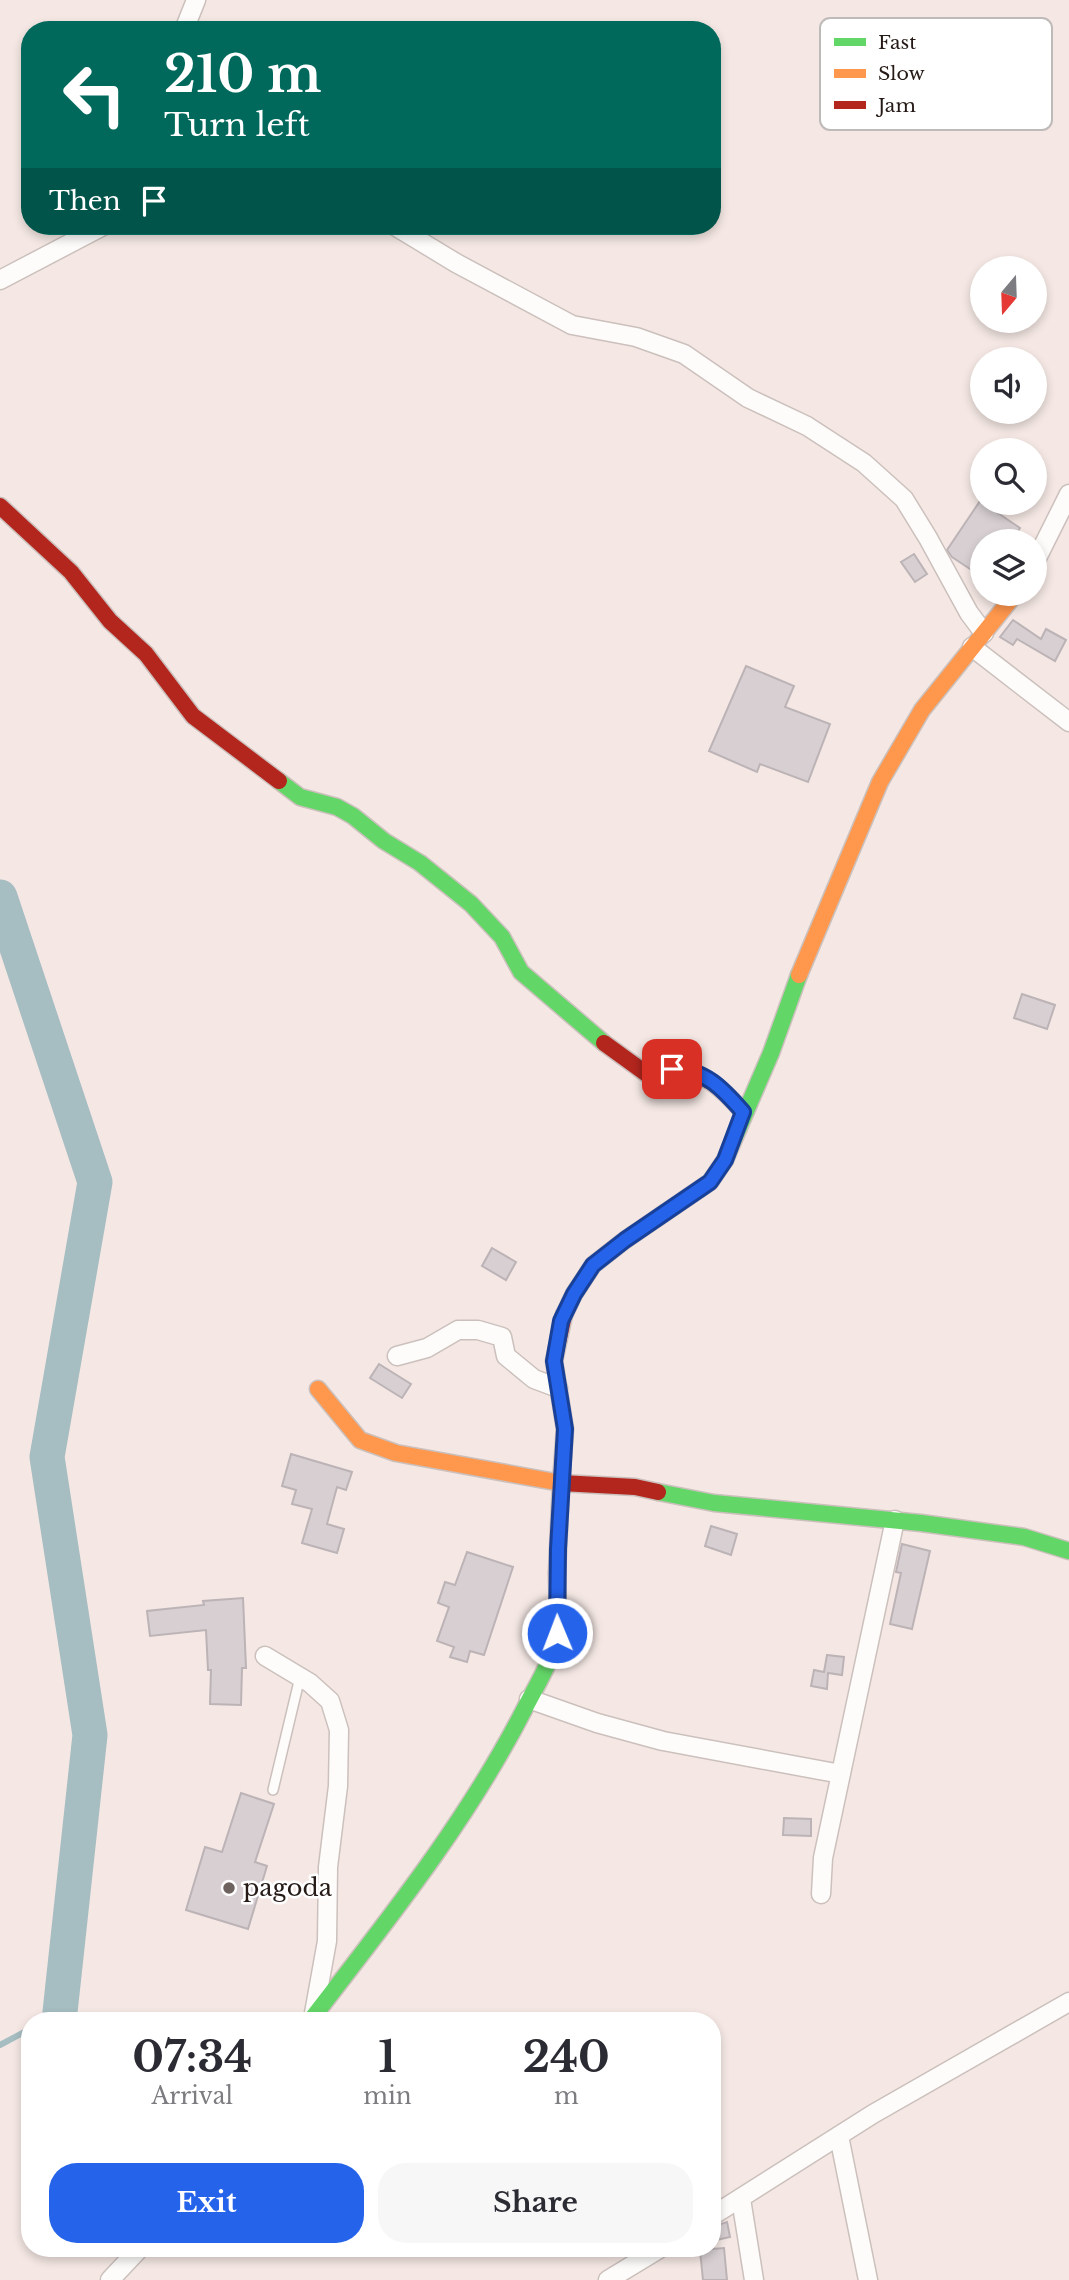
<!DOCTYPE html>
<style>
:root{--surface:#fff;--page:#f7f7f7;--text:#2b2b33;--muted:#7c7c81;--accent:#2563eb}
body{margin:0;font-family:"Libre Baskerville",serif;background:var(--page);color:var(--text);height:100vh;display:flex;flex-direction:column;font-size:26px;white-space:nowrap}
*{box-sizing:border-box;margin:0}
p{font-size:23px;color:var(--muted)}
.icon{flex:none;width:38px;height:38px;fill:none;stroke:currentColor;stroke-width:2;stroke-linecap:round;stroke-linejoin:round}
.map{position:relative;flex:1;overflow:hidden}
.details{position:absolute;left:21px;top:2012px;width:700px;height:245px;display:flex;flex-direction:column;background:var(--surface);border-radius:28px;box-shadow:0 4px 10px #0003}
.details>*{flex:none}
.banner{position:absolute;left:21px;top:21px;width:700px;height:214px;border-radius:28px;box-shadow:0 4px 10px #0003;background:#00695c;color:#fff;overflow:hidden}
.needle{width:46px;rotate:199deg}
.tools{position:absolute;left:970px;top:256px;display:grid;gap:14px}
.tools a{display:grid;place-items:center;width:77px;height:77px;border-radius:50%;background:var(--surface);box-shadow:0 4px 10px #0003;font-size:35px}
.pin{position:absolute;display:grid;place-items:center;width:60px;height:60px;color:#fff;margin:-30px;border-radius:14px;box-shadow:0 4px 10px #0006}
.me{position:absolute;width:77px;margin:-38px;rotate:359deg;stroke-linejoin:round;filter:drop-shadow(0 0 5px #0008)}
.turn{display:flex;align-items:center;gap:24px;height:147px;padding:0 28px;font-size:32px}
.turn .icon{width:91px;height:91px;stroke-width:2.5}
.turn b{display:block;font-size:49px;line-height:60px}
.then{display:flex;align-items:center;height:66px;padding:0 28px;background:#0003;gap:14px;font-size:26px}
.eta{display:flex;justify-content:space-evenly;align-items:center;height:119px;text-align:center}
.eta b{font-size:42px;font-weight:800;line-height:49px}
.action{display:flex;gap:14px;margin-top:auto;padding:14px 28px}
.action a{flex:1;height:80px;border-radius:28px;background:var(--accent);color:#fff;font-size:28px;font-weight:800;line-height:80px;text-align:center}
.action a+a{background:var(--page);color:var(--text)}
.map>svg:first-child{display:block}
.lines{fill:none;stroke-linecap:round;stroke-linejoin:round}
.stream{stroke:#a6bdc1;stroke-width:6}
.river{stroke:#a6bdc1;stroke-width:35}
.building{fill:#d7cfd2;stroke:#bcb3b6;stroke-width:2}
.lane-casing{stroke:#cbc0bc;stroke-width:12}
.street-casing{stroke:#cbc0bc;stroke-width:21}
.fast-casing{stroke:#cbc0bc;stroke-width:19}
.slow-casing{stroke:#cbc0bc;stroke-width:19}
.jam-casing{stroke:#cbc0bc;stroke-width:19}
.lane{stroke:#fefcfb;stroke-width:9}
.street{stroke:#fefcfb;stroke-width:18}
.fast{stroke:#63d668;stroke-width:16}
.slow{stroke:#ff974d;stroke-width:16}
.jam{stroke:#b3261e;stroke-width:16}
.route-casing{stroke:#184099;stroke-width:18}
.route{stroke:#2563eb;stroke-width:12}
.poi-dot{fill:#6e625e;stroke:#fff;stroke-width:2.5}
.labels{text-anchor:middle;stroke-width:5;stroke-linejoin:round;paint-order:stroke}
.poi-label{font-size:24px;fill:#251a16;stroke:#fff;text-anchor:start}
.key{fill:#fff;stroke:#bebab9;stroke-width:2}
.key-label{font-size:19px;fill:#251a16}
</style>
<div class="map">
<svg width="1069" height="2280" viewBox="0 0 1069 2280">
<rect width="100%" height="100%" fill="#f5e8e4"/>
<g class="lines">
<!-- stream -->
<path class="stream" d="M 43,2021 L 60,2012
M 0,2045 L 30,2029"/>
<!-- river -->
<path class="river" d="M 0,897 L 95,1182 L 47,1457 L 90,1735 L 60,2012"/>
</g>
<!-- building -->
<path class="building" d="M 980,501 L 1020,528 L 1012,541 L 982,541 L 982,577 L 952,557 L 947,550 Z
M 914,554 L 927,574 L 915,582 L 901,562 Z
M 1013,620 L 1041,639 L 1046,629 L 1066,640 L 1055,661 L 1017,639 L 1013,645 L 1000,637 Z
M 746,666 L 794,686 L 785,707 L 830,724 L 808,782 L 760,764 L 757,772 L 709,751 Z
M 1022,994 L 1055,1005 L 1047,1029 L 1014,1018 Z
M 492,1248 L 516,1262 L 506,1280 L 482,1266 Z
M 379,1364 L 411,1384 L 402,1398 L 370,1378 Z
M 291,1454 L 352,1472 L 346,1490 L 337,1487 L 327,1524 L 344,1529 L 337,1553 L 302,1543 L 312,1509 L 292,1504 L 296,1490 L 282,1486 Z
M 711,1526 L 737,1534 L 731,1555 L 705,1546 Z
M 902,1544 L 930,1551 L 912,1629 L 890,1624 L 901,1573 L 896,1572 Z
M 467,1552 L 513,1567 L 484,1655 L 470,1651 L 467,1662 L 450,1657 L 454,1647 L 437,1641 L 449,1607 L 438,1603 L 445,1582 L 455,1585 Z
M 243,1598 L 246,1668 L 242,1668 L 241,1705 L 210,1704 L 211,1670 L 208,1670 L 206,1630 L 150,1636 L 147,1611 L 204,1605 L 203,1601 Z
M 827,1655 L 844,1657 L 842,1675 L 828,1673 L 827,1689 L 811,1686 L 814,1670 L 824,1672 Z
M 241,1793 L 274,1804 L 255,1862 L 267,1866 L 248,1929 L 186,1910 L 205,1847 L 222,1852 Z
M 784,1818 L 811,1819 L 811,1836 L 783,1835 Z
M 727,2222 L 730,2237 L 712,2241 L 712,2227 Z
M 724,2248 L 727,2280 L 703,2280 L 700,2250 Z"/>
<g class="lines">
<!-- lane casing -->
<g class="lane-casing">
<path id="lane" d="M 273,1790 L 300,1677"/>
</g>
<!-- street casing -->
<g class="street-casing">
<path id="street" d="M 184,30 L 196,0
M 395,226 L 456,263 L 572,325 L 636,337 L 684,354 L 748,398 L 807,426 L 864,463 L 904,499 L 928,538 L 969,613 L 984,633
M 0,280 L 103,226
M 1034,564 L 1069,494
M 972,647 L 1069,722
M 397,1356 L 427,1348 L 458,1330 L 478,1330 L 502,1337 L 506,1356 L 534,1379 L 558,1388
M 265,1656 L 310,1683 L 330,1701 L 339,1730 L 338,1786 L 328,1867 L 327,1941 L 314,2013
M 529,1699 L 597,1723 L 663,1741 L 841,1774
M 821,1894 L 823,1858 L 895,1520
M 839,2136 L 868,2280
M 741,2199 L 754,2280
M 712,2216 L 873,2114 L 1069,2002
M 110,2280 L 139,2249
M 608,2280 L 659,2249"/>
</g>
<!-- fast casing -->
<g class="fast-casing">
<path id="fast" d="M 279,781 L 300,797 L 337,807 L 353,816 L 384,841 L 420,863 L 471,904 L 502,937 L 521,972 L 604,1043
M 564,1315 L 574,1294 L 593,1265 L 625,1240 L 710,1182 L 725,1160 L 771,1053 L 799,975
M 658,1492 L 714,1503 L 921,1523 L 1024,1537 L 1069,1551
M 310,2021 C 387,1921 466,1823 524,1710 C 536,1686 554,1659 557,1632 C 559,1613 557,1592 557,1573"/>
</g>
<!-- slow casing -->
<g class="slow-casing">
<path id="slow" d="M 799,975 L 880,782 L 922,710 L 1016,593
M 318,1389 L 360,1440 L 396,1453 L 561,1483 L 557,1573"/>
</g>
<!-- jam casing -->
<g class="jam-casing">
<path id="jam" d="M 0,506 L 71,572 L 110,621 L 146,654 L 193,716 L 279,781
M 604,1043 L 655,1080 L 662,1081 L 672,1069 C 704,1071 723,1089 743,1112
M 564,1315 L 554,1361 L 565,1429 L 561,1483 L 635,1487 L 658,1492"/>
</g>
<!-- lane -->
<use href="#lane" class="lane"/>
<!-- street -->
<use href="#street" class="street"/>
<!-- fast -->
<use href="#fast" class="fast"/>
<!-- slow -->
<use href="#slow" class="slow"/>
<!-- jam -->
<use href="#jam" class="jam"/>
</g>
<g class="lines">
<!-- route casing -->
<g class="route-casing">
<path id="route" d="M 557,1633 L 558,1549 L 565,1429 L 554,1361 L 561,1321 L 574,1294 L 593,1265 L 625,1240 L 710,1182 L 725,1160 L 743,1112 C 723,1089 705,1069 672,1069"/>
</g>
<!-- route -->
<use href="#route" class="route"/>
</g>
<!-- markers -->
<circle class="poi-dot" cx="229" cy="1888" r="7"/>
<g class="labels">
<!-- poi labels -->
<g class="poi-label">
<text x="243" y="1896">pagoda</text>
</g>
</g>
<!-- legend -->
<rect x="820" y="18" width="232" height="112" rx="10" class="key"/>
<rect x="834" y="38" width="32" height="8" fill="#63d668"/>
<rect x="834" y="69" width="32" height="9" fill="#ff974d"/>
<rect x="834" y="101" width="32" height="8" fill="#b3261e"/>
<g class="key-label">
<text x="878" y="49">Fast</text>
<text x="878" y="80">Slow</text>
<text x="878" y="112">Jam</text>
</g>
</svg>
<div class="tools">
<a><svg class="needle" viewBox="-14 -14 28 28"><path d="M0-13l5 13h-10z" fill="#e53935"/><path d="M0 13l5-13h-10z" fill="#7c7c81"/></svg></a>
<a><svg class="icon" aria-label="sound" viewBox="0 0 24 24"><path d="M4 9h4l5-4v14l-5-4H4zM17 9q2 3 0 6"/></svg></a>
<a><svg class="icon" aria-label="search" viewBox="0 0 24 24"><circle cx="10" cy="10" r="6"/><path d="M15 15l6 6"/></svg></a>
<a><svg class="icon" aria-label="layers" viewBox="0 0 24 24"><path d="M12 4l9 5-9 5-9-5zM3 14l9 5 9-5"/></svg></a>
</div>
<div class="pin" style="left:672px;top:1069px;background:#d93025"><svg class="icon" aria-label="arrive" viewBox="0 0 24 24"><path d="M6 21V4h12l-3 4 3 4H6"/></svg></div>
<svg class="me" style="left:557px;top:1633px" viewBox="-20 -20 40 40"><circle r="17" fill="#2563eb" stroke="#fff" stroke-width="3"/><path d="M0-11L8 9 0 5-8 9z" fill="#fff"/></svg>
<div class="banner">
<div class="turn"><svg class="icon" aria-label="left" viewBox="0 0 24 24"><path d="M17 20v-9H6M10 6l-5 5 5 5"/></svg><div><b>210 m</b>Turn left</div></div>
<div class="then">Then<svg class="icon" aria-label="arrive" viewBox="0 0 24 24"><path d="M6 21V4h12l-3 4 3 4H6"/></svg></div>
</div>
<section class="details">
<div class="eta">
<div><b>07:34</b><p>Arrival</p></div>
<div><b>1</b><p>min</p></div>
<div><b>240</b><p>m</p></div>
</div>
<div class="action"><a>Exit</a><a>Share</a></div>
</section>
</div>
